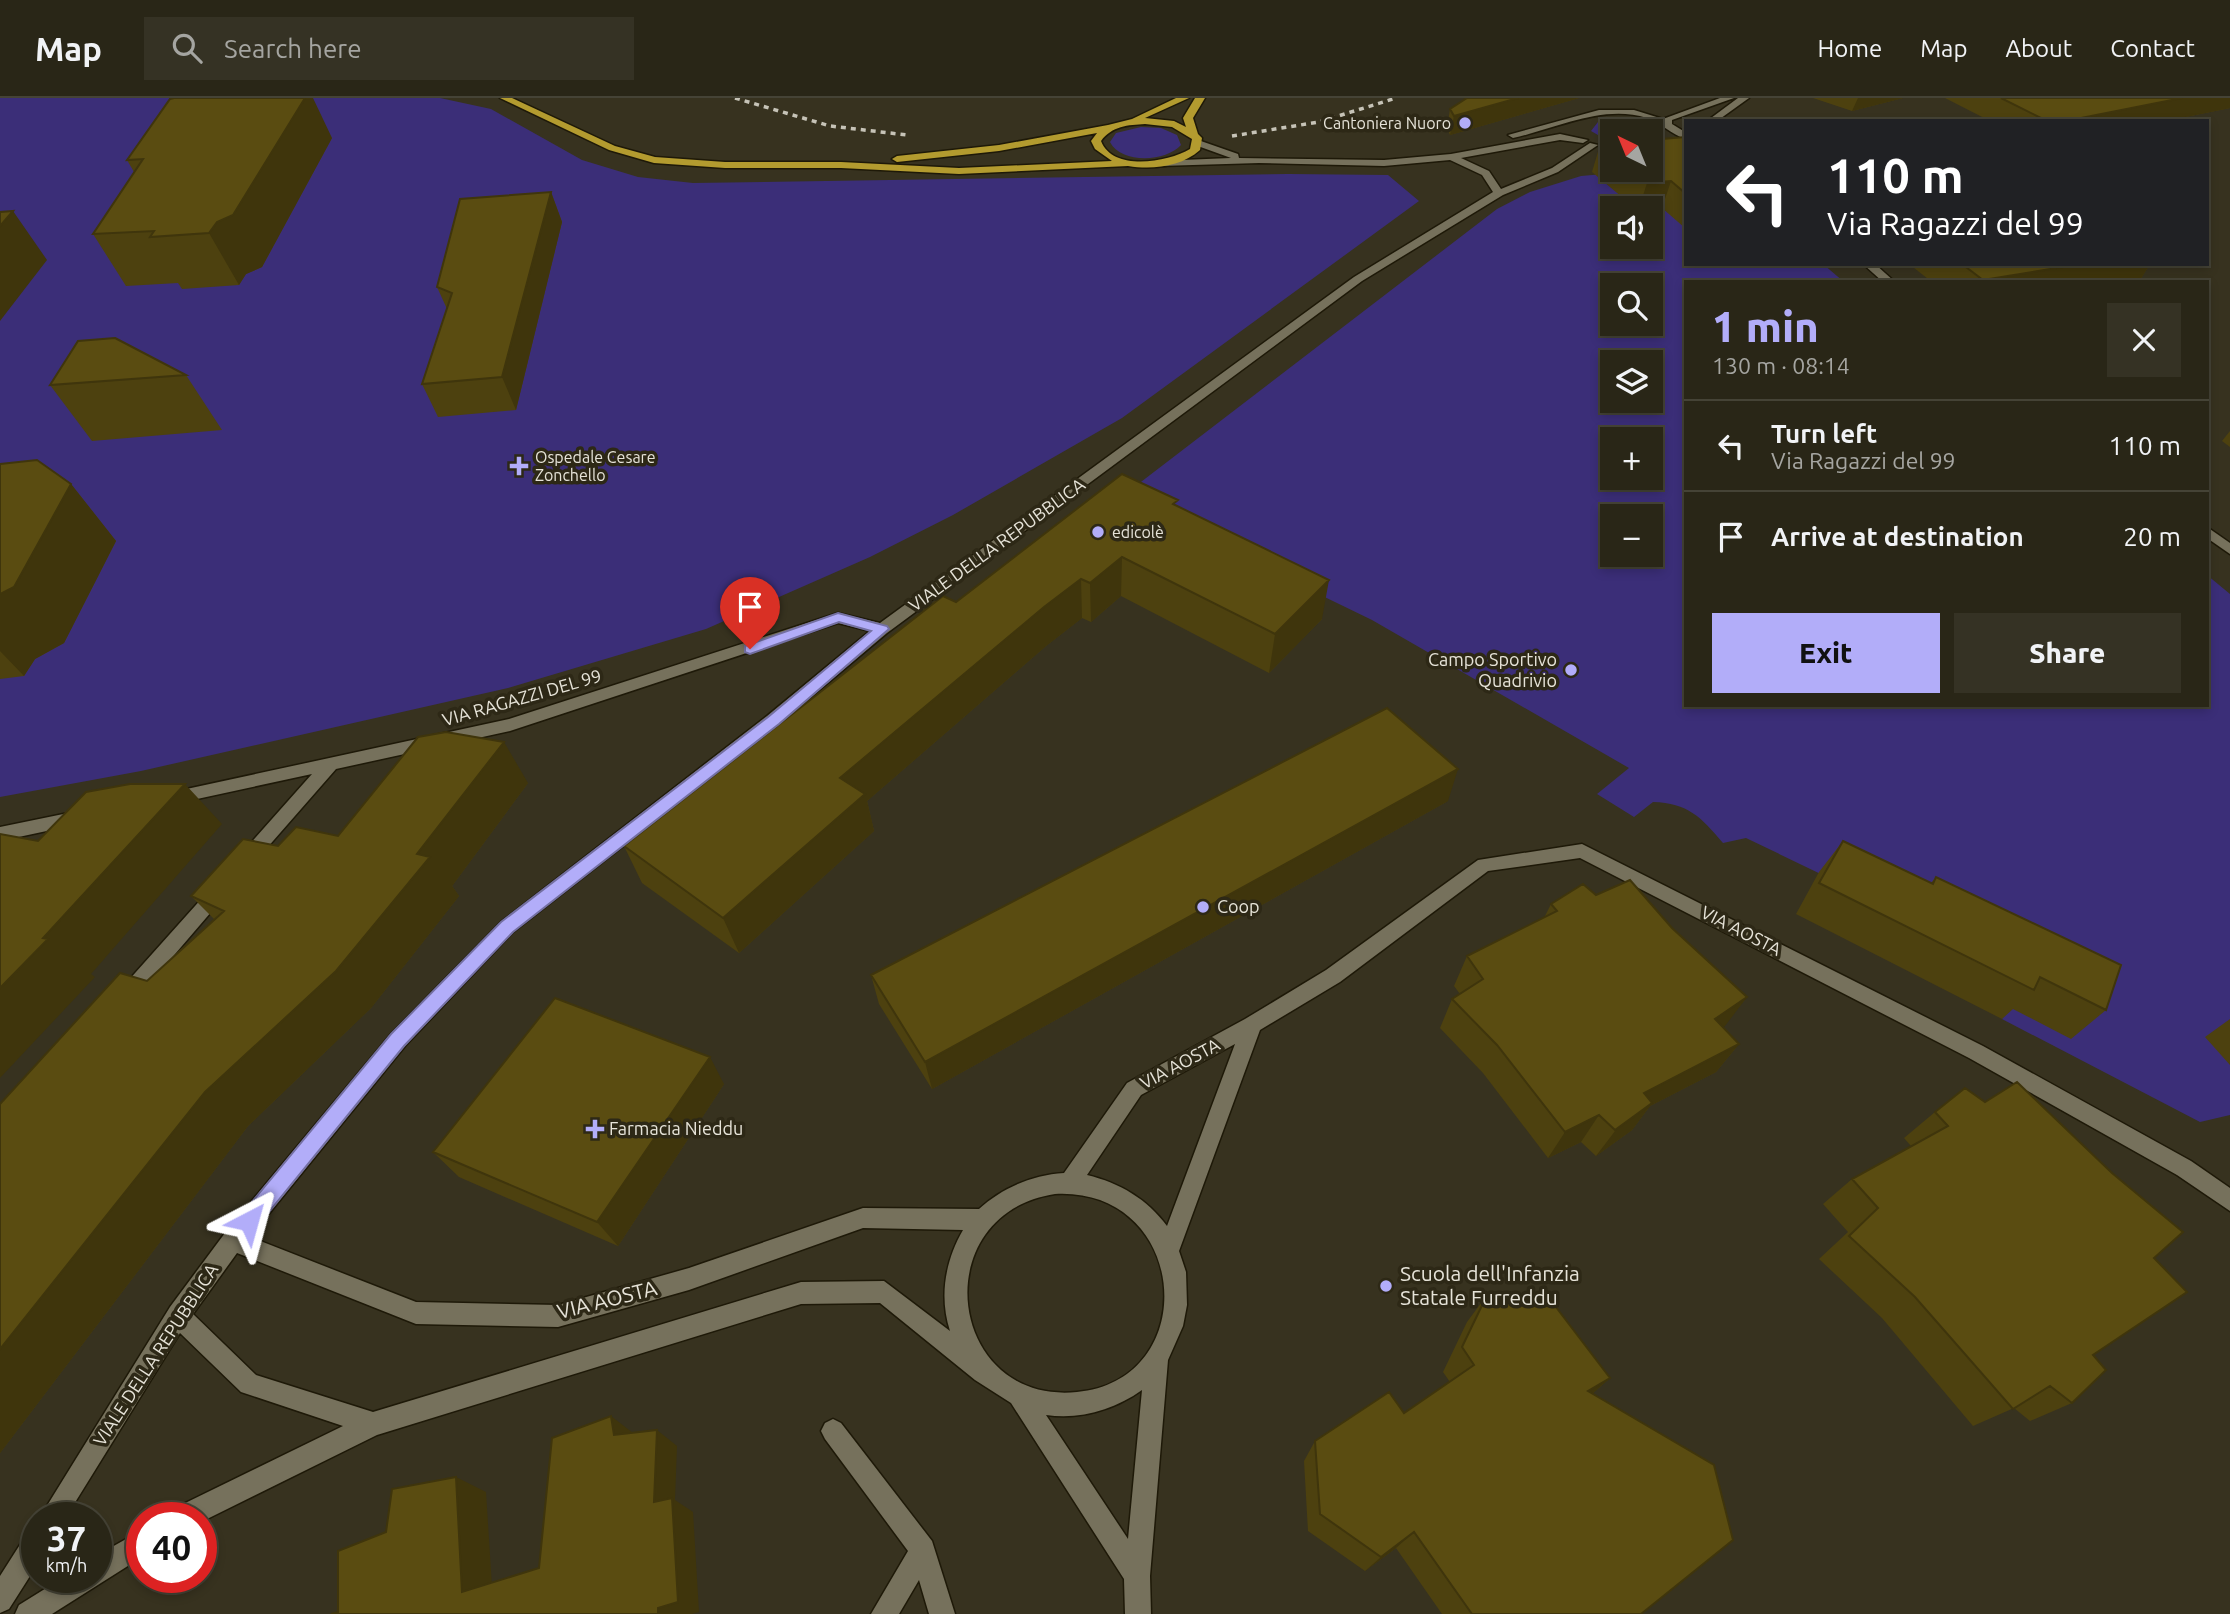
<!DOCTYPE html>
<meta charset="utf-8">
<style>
:root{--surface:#292617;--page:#353224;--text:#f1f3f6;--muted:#a5a5a1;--line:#454336;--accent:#b2adf9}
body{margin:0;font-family:Ubuntu,sans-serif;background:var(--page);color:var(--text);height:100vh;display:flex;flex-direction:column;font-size:26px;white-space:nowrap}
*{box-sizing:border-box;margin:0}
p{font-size:23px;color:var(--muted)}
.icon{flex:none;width:38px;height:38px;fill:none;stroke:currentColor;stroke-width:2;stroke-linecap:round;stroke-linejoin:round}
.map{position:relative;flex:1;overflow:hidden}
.drawer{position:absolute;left:1684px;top:182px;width:525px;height:427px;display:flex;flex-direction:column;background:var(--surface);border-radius:0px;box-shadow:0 4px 10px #0003,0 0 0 2px var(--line)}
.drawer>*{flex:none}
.hud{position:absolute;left:1684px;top:21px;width:525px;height:147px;border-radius:0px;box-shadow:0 4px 10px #0003,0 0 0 2px var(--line);background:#202124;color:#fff;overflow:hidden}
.needle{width:46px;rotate:317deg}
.fabs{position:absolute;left:1600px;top:21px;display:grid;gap:14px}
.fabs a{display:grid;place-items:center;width:63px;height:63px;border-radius:0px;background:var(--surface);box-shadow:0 4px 10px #0003,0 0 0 2px var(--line);font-size:35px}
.speed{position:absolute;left:21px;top:1404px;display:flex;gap:14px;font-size:35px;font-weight:700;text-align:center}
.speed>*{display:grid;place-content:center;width:91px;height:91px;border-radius:50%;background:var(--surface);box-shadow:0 4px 10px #0003,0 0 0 2px var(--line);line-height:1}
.speed small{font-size:18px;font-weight:400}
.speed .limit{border:10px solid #d22;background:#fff;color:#111}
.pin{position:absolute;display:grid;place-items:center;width:60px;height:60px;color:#fff;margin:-72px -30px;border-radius:50% 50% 50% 0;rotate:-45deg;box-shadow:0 0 7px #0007}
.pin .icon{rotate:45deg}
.me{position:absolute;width:77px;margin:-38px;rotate:39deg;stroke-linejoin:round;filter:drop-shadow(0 0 5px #0008)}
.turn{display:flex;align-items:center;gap:24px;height:147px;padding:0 28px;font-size:32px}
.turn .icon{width:91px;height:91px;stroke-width:2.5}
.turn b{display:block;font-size:49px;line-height:60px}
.round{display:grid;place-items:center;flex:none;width:74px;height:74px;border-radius:0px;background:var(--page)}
.overview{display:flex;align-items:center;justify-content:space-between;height:119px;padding:0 28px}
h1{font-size:42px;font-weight:800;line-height:52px;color:var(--accent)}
.action{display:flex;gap:14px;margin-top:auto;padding:14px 28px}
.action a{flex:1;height:80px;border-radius:0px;background:var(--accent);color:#111;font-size:28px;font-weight:800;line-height:80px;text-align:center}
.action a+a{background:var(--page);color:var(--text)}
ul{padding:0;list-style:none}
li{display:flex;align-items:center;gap:21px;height:91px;padding:0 28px;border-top:2px solid var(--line)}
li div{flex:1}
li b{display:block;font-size:26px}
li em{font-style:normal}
header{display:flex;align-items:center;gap:42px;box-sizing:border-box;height:98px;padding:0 35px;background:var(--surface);border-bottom:2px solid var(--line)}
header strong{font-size:33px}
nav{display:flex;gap:38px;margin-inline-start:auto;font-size:24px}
.search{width:490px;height:63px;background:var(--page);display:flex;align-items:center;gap:18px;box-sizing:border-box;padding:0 24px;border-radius:0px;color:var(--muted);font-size:26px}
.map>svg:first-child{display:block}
.green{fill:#3b2e78;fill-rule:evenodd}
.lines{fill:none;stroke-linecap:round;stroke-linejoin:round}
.minor-casing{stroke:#1e1908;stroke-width:3}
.major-casing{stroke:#1e1908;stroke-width:3}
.minor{fill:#76715c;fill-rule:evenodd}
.major{fill:#b39b2f;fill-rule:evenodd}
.rail{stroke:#c6c3b7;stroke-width:3.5;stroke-dasharray:5 5;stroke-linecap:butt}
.wall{fill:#4d410f}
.shaded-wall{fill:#3f350c}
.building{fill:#5a4c11;stroke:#3f350c;stroke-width:2}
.route{fill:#b2adf9;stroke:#7470a2;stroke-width:2}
.poi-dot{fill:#b2adf9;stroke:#2d2816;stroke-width:2.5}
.labels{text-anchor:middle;stroke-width:7;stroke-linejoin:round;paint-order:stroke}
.far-poi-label{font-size:16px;fill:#e6e3d8;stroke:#2d2816;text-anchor:start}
.street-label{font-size:18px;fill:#e6e3d8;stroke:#2d2816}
.poi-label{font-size:18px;fill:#e6e3d8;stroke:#2d2816;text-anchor:start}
.near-poi-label{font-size:21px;fill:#e6e3d8;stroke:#2d2816;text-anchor:start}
.near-street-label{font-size:21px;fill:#e6e3d8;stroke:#2d2816}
</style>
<header>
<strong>Map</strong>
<div class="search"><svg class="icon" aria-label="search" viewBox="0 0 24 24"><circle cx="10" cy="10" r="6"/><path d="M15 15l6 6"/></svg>Search here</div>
<nav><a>Home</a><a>Map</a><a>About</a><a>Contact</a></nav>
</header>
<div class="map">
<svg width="2230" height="1516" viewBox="0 0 2230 1516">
<rect width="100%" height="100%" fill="#37321f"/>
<!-- green -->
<path class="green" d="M 0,0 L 440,0 L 491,11 L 582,62 L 638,79 L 693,85 L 1288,76 L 1388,77 L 1419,103 L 1122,320 L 953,417 L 870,459 L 706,531 L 508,590 L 141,673 L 0,699 Z
M 1622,21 L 1643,26 L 1657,38 L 1650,44 L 1650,33 L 1612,33 L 1612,45 L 1591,33 L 1598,24 Z
M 1141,29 L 1161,30 L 1177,37 L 1181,47 C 1166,64 1121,66 1110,44 L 1116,35 Z
M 1685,65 L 1685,166 L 1823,166 L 1844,184 L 1685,184 L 1685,607 L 2207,607 L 2207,477 L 2230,496 L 2230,1017 L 2200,1024 L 2002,921 L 2007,908 L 1906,817 L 1746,740 L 1723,745 C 1701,719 1688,705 1653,704 L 1634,719 L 1597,696 L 1629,670 L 1372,522 L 1120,400 L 1497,111 L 1530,94 L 1581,78 L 1650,72 ZM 1612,110 L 1650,110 L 1650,149 L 1612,149 ZM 1612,187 L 1650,187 L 1650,226 L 1612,226 ZM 1612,264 L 1650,264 L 1650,303 L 1612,303 ZM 1612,341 L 1650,341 L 1650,380 L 1612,380 ZM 1612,418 L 1650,418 L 1650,457 L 1612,457 Z"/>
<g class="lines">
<!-- minor casing -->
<g class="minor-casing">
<path id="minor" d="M 1720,0 L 1734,0 L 1672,22 L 1672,26 L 1685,34 L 1685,41 C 1671,36 1661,25 1647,20 C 1602,6 1556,31 1513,40 L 1508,37 L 1599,12 L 1634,12 L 1663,21 Z
M 1738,0 L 1749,0 L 1717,23 L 1707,23 Z
M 1560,36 L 1588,42 L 1583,45 L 1560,42 L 1461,60 L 1489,73 L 1501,91 L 1552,70 L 1590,45 L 1598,47 L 1558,74 L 1503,97 L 1362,183 L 887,535 L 779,626 L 513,834 L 405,948 L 250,1139 L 416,1204 L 558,1207 L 689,1170 L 863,1110 L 979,1111 C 1002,1090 1032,1077 1064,1075 L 1127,985 L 1245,921 L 1326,872 L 1478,762 L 1582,746 L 1983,948 L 2191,1063 L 2230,1090 L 2230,1113 L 2177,1077 L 1969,960 L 1580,760 L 1488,773 L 1340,884 L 1260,932 L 1179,1153 L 1186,1174 L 1187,1207 L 1183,1228 L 1168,1262 L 1150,1478 L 1151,1516 L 1125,1516 L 1124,1481 L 1011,1305 L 975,1282 L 880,1205 L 801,1206 L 377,1337 L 201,1424 L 201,1419 L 172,1419 L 175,1410 L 343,1328 L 241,1294 L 180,1235 L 66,1419 L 40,1419 L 170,1209 L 225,1135 L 391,936 L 501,824 L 767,618 L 870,533 L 838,525 L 510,633 L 336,671 L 252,767 L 240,767 L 237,762 L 240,757 L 312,676 L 174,706 L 168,705 L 166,700 L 168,695 L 509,621 L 838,515 L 880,525 L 1354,179 L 1493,94 L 1482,77 L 1450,62 L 1384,68 L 1259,65 L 1160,68 L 1155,65 L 1157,63 L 1231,60 L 1195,47 L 1195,43 L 1198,42 L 1238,56 L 1239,60 L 1384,62 L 1451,56 ZM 1235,946 L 1167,1128 C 1147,1101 1120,1085 1087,1077 L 1141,997 ZM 1055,1096 C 1189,1089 1204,1282 1077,1294 C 947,1307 924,1116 1055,1096 ZM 863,1130 L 963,1132 C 945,1163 939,1199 950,1233 L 884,1183 L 801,1184 L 373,1314 L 256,1277 L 193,1216 L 237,1155 L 416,1226 L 558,1229 L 689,1192 ZM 1142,1292 L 1128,1441 L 1046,1317 C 1080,1322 1114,1312 1142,1292 Z
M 1863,166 L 1875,166 L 1895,184 L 1883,184 Z
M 2207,429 L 2230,445 L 2230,456 L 2207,440 Z
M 78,713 L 84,715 L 87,720 L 84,725 L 0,743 L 0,729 Z
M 218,787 L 224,789 L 227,794 L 224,799 L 133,905 L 126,907 L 119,905 L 116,899 L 119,893 L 212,789 Z
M 833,1321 L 841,1325 L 932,1443 L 955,1516 L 929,1516 L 919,1482 L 899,1516 L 871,1516 L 908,1453 L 825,1341 L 821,1333 L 825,1325 Z
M 37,1431 L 37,1467 L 9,1511 L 0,1515 L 0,1478 L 28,1434 Z
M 142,1432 L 142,1459 L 52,1516 L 15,1516 L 19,1507 L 64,1479 L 96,1479 L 96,1458 Z"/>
</g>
<!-- major casing -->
<g class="major-casing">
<path id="major" d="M 500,0 L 512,0 L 615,48 L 655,59 L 725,64 L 841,64 L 959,70 L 1112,63 L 1095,51 L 1091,43 L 1097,35 L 999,53 L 897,64 L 892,61 L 897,58 L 999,47 L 1108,27 L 1132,21 L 1176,0 L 1189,0 L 1145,20 L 1174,23 L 1186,29 L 1183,20 L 1195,0 L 1205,0 L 1193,20 L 1198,36 L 1202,40 L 1200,52 C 1181,69 1152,72 1128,68 L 959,76 L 841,70 L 725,70 L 654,65 L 609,52 ZM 1145,26 L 1172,29 L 1192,41 L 1190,51 C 1168,64 1113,74 1101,43 C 1112,28 1128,27 1145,26 Z"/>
</g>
<!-- minor -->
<use href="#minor" class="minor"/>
<!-- major -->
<use href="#major" class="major"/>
<!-- rail -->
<path class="rail" d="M 735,0 L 830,28 L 907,37
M 1232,38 L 1319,24 L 1396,0"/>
</g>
<!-- wall -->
<path class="wall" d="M 1467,0 L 1579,0 L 1450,37 L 1447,30 L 1450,11 Z
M 1813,0 L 1903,0 L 1852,13 Z
M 1945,0 L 2230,0 L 2230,10 L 2166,23 L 1990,23 Z
M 1685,39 L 1685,130 L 1662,110 L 1635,110 L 1592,74 L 1600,47 L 1612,46 L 1612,72 L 1650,72 Z
M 332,40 L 262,169 L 246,176 L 239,187 L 182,191 L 178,185 L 126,188 L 93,136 L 134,74 L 127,62 Z
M 551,94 L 562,124 L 516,312 L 438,319 L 422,286 L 447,211 L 437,189 Z
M 1909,166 L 2150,166 L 2140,182 L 2130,184 L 1932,184 Z
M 186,277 L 222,332 L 92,343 L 50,287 Z
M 2230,333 L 2230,349 L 2222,343 Z
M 0,366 L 71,386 L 116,443 L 64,545 L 35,561 L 24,578 L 0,581 Z
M 1178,409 L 1322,521 L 1269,575 L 1121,498 L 1091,524 L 1082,520 L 1046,548 L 867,703 L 874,733 L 739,855 L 642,785 L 624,748 L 956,504 Z
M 528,685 L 452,788 L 459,798 L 371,910 L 248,1028 L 0,1355 L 0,1006 L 147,883 L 214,821 L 191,798 L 278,748 L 338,738 Z
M 1448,703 L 932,991 L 879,906 L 871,877 Z
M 1843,743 L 1931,785 L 1936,779 L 2106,912 L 2071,941 L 2013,911 L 2002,921 L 1796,816 L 1819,774 Z
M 1596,797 L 1672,830 L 1747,899 L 1723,929 L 1739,946 L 1716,974 L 1650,1008 L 1632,1032 L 1596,1058 L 1581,1044 L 1548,1060 L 1483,975 L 1440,930 L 1452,901 L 1460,896 L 1454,888 L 1467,858 L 1544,820 L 1551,806 Z
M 2230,921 L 2230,967 L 2205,939 Z
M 724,986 L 618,1148 L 459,1079 L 433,1054 Z
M 1935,1014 L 2154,1160 L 2093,1257 L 2072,1305 L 2030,1323 L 2014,1310 L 1973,1328 L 1882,1220 L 1819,1161 L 1848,1134 L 1823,1106 L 1852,1081 L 1911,1048 L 1904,1040 Z
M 1487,1197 L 1610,1280 L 1592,1296 L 1641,1516 L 1442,1516 L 1396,1450 L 1365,1473 L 1308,1433 L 1304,1363 L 1315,1343 L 1404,1315 L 1450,1284 L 1443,1274 L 1467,1224 Z"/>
<!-- shaded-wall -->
<path class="shaded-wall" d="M 305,0 L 313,0 L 332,40 L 262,169 L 246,176 L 239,187 L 209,135 Z
M 1518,0 L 1579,0 L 1450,37 L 1454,18 Z
M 1858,0 L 1903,0 L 1852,13 Z
M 2182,0 L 2230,0 L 2230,10 L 2166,23 L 2066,23 Z
M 1671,83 L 1662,110 L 1650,111 L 1650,110 L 1639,110 L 1647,85 Z
M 551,94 L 562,124 L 516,312 L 502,279 Z
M 13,113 L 47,162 L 0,223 L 0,128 Z
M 2081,166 L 2150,166 L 2140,182 L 2130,184 L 1982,184 L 1983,182 Z
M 71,386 L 116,443 L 64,545 L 35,561 L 24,578 L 0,553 L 0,496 Z
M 1122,459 L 1121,498 L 1091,524 L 1090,485 Z
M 1081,481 L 1082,520 L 1046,548 L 867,703 L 874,733 L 739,855 L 723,820 L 840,680 L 1044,509 Z
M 1329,482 L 1322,521 L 1269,575 L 1275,536 Z
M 504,644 L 528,685 L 452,788 L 459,798 L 371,910 L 248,1028 L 0,1355 L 0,1251 L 205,994 L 417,756 Z
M 1458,671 L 1448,703 L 932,991 L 925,964 Z
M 185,686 L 222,726 L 91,876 L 95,879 L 0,980 L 0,890 L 43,840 Z
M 1747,899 L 1725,928 L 1693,949 L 1715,921 Z
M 1739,946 L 1716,974 L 1650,1008 L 1632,1032 L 1596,1058 L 1644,995 Z
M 710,959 L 724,986 L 618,1148 L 597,1124 Z
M 1599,1017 L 1581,1044 L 1548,1060 L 1565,1034 Z
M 1610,1280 L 1583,1304 L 1588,1293 Z
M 611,1318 L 633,1335 L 614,1337 Z
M 657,1332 L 677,1348 L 675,1402 L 693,1414 L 699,1514 L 692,1516 L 658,1516 L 654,1404 Z
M 456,1379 L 486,1394 L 493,1504 L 462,1494 Z
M 1414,1434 L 1396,1450 L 1365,1473 L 1381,1459 Z"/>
<!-- building -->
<path class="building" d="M 174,0 L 305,0 L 233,117 L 217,124 L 209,135 L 150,139 L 154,133 L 93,136 L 143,61 L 127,62 L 170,1 Z
M 1467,0 L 1518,0 L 1454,18 L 1450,11 Z
M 2001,0 L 2182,0 L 2066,23 L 2047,23 Z
M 1685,39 L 1685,95 L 1671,83 L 1647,85 L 1630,72 L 1650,72 L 1650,42 Z
M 1612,46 L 1612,57 L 1600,47 Z
M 551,94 L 502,279 L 422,286 L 452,195 L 437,189 L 460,101 Z
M 13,113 L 0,128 L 0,114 Z
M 1962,166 L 2081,166 L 1983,182 Z
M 115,240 L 186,277 L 50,287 L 78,243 Z
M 37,362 L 71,386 L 14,489 L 0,496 L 0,366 Z
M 1122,376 L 1178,402 L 1173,406 L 1329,482 L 1275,536 L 1122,459 L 1090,485 L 1081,481 L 1044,509 L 840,680 L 865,696 L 723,820 L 624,748 L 943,498 L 956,504 Z
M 1387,610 L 1458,671 L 925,964 L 871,877 Z
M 446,634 L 504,644 L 417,756 L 430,759 L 336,873 L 205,994 L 0,1251 L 0,1006 L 120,875 L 147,883 L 224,813 L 191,798 L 243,741 L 278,748 L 296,729 L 338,738 L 418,639 Z
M 130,686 L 185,686 L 43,840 L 48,841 L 0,890 L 0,736 L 38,743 L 86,694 Z
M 1843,743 L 1933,786 L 1936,779 L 2121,867 L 2106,912 L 2040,879 L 2034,892 L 1819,785 Z
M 1630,782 L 1672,830 L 1747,899 L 1715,921 L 1739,946 L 1644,995 L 1652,1005 L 1615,1032 L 1599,1017 L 1565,1034 L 1497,947 L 1452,901 L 1483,881 L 1467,858 L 1557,813 L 1551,806 L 1583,786 L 1596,797 Z
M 555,900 L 710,959 L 597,1124 L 433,1054 Z
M 2017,984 L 2112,1075 L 2183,1134 L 2154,1160 L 2187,1194 L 2093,1257 L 2106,1272 L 2072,1305 L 2050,1288 L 2013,1311 L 1915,1199 L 1849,1138 L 1878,1110 L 1852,1081 L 1948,1028 L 1935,1014 L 1965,990 L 1985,1004 Z
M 1546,1196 L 1610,1280 L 1588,1293 L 1714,1367 L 1733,1442 L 1641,1516 L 1472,1516 L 1414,1434 L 1381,1459 L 1320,1416 L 1315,1343 L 1389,1294 L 1404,1315 L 1474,1267 L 1462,1249 L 1487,1197 Z
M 611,1318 L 614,1337 L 657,1332 L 654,1404 L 672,1400 L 678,1504 L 658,1510 L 658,1516 L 331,1516 L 338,1514 L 338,1453 L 386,1434 L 392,1391 L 456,1379 L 462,1494 L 539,1470 L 552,1340 Z"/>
<!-- route -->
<path class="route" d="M 838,515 L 887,528 L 889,531 L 779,626 L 513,834 L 404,948 L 256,1130 L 249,1133 L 242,1130 L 239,1123 L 242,1116 L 391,936 L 501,824 L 768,619 L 871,533 L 839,524 L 750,556 L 745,554 L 745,548 Z"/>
<!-- markers -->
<g class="poi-dot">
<circle cx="1465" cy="25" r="7"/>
<path d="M515.5 357.5h7v7h7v7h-7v7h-7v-7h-7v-7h7z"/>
<circle cx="1098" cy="434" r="7"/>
<circle cx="1571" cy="572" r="7"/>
<circle cx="1203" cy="809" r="7"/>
<path d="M591.5 1020.5h7v7h7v7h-7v7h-7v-7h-7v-7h7z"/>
<circle cx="1386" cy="1188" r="7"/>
</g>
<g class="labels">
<!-- far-poi labels -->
<g class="far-poi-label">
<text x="1451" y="31" text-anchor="end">Cantoniera Nuoro</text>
<text x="535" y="365">Ospedale Cesare<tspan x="535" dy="18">Zonchello</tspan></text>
<text x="1112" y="440">edicolè</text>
</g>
<!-- street labels -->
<g class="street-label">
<text transform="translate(997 447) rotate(-36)" y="6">VIALE DELLA REPUBBLICA</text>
<text transform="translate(522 600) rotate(-16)" y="6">VIA RAGAZZI DEL 99</text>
<text transform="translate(1741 833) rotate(27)" y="6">VIA AOSTA</text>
<text transform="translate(1180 966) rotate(-28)" y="6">VIA AOSTA</text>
<text transform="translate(156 1257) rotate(-57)" y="6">VIALE DELLA REPUBBLICA</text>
</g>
<!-- poi labels -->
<g class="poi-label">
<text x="1557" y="568" text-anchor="end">Campo Sportivo<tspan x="1557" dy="21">Quadrivio</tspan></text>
<text x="1217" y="815">Coop</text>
<text x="609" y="1037">Farmacia Nieddu</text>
</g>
<!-- near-poi labels -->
<g class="near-poi-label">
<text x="1400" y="1183">Scuola dell'Infanzia<tspan x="1400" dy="24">Statale Furreddu</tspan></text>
</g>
<!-- near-street labels -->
<g class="near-street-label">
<text transform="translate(607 1202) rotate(-14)" y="7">VIA AOSTA</text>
</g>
</g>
</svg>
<div class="fabs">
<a><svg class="needle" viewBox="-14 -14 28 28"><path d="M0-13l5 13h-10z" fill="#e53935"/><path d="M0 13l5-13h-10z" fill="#a5a5a1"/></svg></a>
<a><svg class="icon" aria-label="sound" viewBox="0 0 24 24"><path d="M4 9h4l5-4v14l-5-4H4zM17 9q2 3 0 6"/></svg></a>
<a><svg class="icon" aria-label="search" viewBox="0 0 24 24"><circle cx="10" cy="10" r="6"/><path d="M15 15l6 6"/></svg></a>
<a><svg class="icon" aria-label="layers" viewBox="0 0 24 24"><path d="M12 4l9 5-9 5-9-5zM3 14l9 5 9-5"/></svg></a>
<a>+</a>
<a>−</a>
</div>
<div class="speed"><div>37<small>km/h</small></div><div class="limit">40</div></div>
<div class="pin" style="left:750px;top:551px;background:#d93025"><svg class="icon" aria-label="arrive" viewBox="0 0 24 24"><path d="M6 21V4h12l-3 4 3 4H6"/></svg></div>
<svg class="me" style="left:249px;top:1123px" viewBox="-20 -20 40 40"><path d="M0-17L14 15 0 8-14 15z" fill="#b2adf9" stroke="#fff" stroke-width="4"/></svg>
<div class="hud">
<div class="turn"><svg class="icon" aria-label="left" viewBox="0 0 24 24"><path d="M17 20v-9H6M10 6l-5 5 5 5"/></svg><div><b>110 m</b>Via Ragazzi del 99</div></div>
</div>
<section class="drawer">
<div class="overview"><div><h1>1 min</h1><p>130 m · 08:14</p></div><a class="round"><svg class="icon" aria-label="close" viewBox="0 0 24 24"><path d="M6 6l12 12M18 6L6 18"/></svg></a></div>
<ul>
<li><svg class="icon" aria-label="left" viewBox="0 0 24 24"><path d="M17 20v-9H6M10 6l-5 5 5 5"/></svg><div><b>Turn left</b><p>Via Ragazzi del 99</p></div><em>110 m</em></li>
<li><svg class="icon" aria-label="arrive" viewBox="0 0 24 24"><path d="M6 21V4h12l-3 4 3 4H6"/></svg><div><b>Arrive at destination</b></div><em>20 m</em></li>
</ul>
<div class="action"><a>Exit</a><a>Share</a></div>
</section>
</div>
